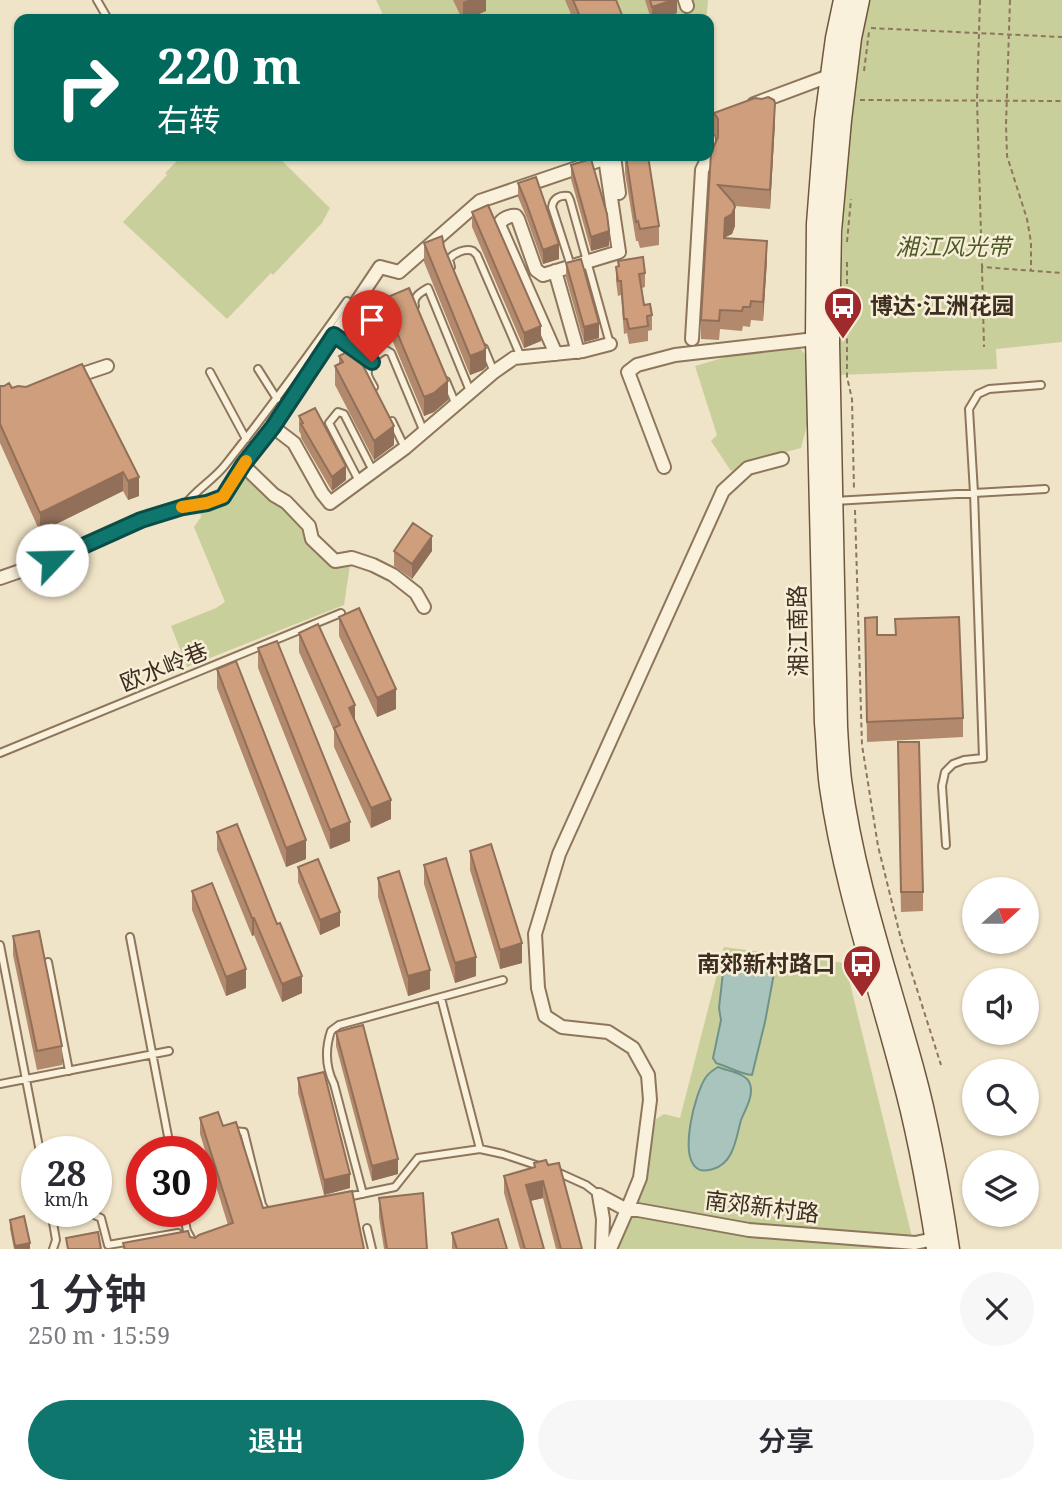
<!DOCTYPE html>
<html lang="zh">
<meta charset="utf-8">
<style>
:root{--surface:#fff;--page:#f7f7f7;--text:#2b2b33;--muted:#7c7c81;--accent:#0f766e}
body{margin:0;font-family:"Noto Serif","Noto Sans SC",serif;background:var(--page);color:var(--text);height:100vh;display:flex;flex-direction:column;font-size:26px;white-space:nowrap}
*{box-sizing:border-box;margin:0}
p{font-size:23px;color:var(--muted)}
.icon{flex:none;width:38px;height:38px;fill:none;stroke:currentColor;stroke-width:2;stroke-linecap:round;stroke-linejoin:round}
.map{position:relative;height:1249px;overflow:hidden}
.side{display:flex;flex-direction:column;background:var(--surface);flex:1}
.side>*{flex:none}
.guide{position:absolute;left:14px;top:14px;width:700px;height:147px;border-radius:14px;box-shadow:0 2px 5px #0004;background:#00695c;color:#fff;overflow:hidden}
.needle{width:46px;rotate:69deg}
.fabs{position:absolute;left:962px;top:877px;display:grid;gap:14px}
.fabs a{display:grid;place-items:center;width:77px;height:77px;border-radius:50%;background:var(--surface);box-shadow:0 2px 5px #0004;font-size:35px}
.speed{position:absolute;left:21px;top:1136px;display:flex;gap:14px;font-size:35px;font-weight:700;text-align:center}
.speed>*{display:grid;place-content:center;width:91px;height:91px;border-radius:50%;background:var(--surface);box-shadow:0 2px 5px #0004;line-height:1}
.speed small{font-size:18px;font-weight:400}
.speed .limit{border:10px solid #d22;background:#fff;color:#111}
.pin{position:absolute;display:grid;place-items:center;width:60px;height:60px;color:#fff;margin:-72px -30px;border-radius:50% 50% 50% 0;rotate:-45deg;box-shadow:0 0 7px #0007}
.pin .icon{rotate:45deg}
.me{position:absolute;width:77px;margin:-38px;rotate:66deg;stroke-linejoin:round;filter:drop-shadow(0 0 5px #0008)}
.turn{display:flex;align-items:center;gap:24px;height:147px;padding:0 28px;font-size:32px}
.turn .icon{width:91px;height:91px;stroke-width:2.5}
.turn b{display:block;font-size:49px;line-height:60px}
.round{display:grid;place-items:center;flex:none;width:74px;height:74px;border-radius:37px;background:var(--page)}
.head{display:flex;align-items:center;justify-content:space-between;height:119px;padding:0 28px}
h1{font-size:42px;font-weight:600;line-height:52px}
.button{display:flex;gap:14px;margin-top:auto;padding:14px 28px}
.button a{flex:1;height:80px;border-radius:42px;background:var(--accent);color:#fff;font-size:28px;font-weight:600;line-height:80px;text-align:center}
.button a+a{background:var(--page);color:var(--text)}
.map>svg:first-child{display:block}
.green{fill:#c9cf9b}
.water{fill:#a9c4bc;stroke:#6f938a;stroke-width:2}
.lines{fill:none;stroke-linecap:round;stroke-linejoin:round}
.service-casing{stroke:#8d765c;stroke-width:10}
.minor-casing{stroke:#8d765c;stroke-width:16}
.secondary-casing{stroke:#6f573f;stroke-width:21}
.path{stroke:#8d765c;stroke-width:2;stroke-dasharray:5 3.5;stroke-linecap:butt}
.service{stroke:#faf1dc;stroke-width:6}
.minor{stroke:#faf1dc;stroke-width:12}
.secondary{stroke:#faf1dc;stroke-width:18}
.wall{fill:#b2896c}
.shaded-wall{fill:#916f58}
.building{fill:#cf9f7d;stroke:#916f58;stroke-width:2}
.route-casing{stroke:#0a4d48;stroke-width:18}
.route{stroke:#0f766e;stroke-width:12}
.slow{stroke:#f59e0b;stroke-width:12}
.labels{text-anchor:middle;stroke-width:5;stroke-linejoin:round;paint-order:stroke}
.park-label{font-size:23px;font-style:italic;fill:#4d5a26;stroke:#f7eed8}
.poi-label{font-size:23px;font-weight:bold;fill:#3d2e20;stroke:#f7eed8;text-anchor:start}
.street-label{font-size:23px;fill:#3d2e20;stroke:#f7eed8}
</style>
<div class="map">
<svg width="1062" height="1249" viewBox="0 0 1062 1249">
<rect width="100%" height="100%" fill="#f0e4c8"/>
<!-- green -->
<path class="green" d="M 376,0 L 708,0 L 707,13 L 704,19 L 385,19 Z
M 870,0 L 1062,0 L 1062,342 L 996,349 L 997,369 L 839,375 L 845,151 L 858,61 Z
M 182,156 L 277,156 L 330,208 L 322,223 L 273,275 L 271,273 L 227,319 L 123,222 L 167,175 L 165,173 Z
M 790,347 L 800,348 L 806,356 L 807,425 L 801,448 L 763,458 L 731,471 L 711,441 L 717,435 L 695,366 L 750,350 Z
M 244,475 L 283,506 L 303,527 L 306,541 L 332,567 L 350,565 L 344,605 L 187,667 L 171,626 L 216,608 L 225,602 L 194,527 L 201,517 L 200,511 L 226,505 Z
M 724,947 L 845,963 L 915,1249 L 616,1249 L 642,1187 L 656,1119 L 664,1114 L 680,1118 Z"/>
<!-- water -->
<path class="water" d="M 725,955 L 777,957 L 765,1022 L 752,1075 C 743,1075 726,1066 716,1063 L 713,1058 L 721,1020 L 719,1008 Z
M 718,1067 C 727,1071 747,1073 750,1084 C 754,1096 745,1110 741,1120 C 736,1138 734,1163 713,1169 C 709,1170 702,1172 698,1169 C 678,1157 695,1093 706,1077 C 709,1073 713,1070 718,1067 Z"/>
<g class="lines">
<!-- service casing -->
<g class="service-casing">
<path id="service" d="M 97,0 L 108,19
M 571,266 L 552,207 C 553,198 560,195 568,196 L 570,200 L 610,344
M 451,267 L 449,259 C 454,253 465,248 473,251 L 477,255 L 521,357
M 415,306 C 412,297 421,292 428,288 L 470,391
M 484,348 L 494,372
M 258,369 L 277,399
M 210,372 L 246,439
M 446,381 L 456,405
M 374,387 C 372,383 369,379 368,375 C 366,364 377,354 386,350 L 391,353 L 424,432
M 392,421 L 405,448
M 359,481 L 329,423 L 338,412 L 344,414 L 373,471
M 834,501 L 1045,489
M 184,506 C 196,489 214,480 226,464 C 268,411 308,356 347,301
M 0,753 L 341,613
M 946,845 L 942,786 L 945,772 L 953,764 L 964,760 L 983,758 L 974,493 L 969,409 L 978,394 L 989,389 L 1041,385
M 130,937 L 171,1152
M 0,945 L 40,1152
M 48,962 L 69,1071
M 441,998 L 480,1149
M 0,1084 L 169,1051
M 233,1131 L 244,1132 L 262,1205 L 268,1214
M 555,1171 L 586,1185 L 599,1195
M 363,1194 L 334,1084 C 326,1068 325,1049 331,1031 L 339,1025 L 503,980
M 347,1197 L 395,1187 L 418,1158 L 480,1149 L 503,1154 L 542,1167
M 51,1211 L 56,1240 L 53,1249
M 85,1211 L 101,1218 L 108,1245 L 178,1233
M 183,1211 L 187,1231 L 192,1240 L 194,1249
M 52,1217 L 84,1211
M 367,1228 L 372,1249"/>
</g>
<!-- minor casing -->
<g class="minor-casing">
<path id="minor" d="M 685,0 L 687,6
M 754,104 L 829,76
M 709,139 L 709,155
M 614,156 L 619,193
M 555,271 L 578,352
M 334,335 L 372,362
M 692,339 L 702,170 L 709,156
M 556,354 L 499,225 C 501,219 510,215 516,216 L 518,219 L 536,270 L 543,275 L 619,252 L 605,158
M 71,378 L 107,366
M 273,427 L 294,443 L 322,493 L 330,503 L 405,448 L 494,372 L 514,358 L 583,351 L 610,344
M 243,465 L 274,495 L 286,502 L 309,526 L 312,539 L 335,561 L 352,558 L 373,565 L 393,575 L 416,593 L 424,607
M 664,467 L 628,372 L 637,365 L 675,355 L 815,339
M 0,578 L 52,560 L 141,520 L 183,507 L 207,503 L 223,497 L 243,465 L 273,427 L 380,267 L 399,272 L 480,201 L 612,156
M 599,1195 L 627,1210 L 640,1178 L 650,1100 L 648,1075 L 633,1048 L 608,1032 L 562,1027 L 545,1016 L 538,988 L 535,934 L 559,854 L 723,491 L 748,468 L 782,459
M 599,1195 L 603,1219 L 602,1249
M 610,1249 L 627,1210 L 638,1210 L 749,1230 L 915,1243 L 934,1239"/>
</g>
<!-- secondary casing -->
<g class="secondary-casing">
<path id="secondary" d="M 843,0 L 835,38 L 824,120 L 816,224 L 815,339 L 824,723 C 826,744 826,766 829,787 C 843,886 876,980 901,1076 C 917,1133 927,1191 936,1249
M 860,0 L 852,38 L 842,120 L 832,231 L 830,343 L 838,727 C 839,745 840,763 842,780 C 855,879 889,975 915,1071 C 931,1129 941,1189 950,1249"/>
</g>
<!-- path -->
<path class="path" d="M 980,0 L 977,100 L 982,267 L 1062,273
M 1010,0 L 1006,125 L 1007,156 L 1027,219 L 1031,242 L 1031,271
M 871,28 L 1062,37
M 864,71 L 869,32
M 860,100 L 1062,101
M 847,242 L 851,199
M 847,262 L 847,377 L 852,399 L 854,490
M 982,268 L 984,347
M 855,510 L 862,745 L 878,846 L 901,939 L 941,1065"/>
<!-- service -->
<use href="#service" class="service"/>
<!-- minor -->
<use href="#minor" class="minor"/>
<!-- secondary -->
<use href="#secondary" class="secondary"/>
</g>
<!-- wall -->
<path class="wall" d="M 453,0 L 486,0 L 486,11 L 467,19 L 462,19 Z
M 565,0 L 616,0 L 622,19 L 573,19 Z
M 645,0 L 677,0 L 677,13 L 659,19 L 651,19 Z
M 714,113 L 775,122 L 770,209 L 735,206 L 735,226 L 732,234 L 725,237 L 767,260 L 763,321 L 751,320 L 750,327 L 743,326 L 742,331 L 720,329 L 719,340 L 701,339 L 701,320 L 717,138 L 714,132 Z
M 625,156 L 659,226 L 659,245 L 640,248 L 638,241 L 636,241 L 625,173 Z
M 571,165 L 609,246 L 591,251 L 571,179 Z
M 518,183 L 559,259 L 543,264 L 526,216 L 518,197 Z
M 472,212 L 541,341 L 524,348 L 472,227 Z
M 424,243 L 444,247 L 486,367 L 483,370 L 470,375 L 424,262 Z
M 618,261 L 645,273 L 645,287 L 642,288 L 644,305 L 652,315 L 652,330 L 648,331 L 648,341 L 629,344 L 627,333 L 624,334 L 621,295 L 618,296 L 616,281 L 616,267 L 618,266 Z
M 566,263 L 599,338 L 584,342 L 566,278 Z
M 383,299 L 448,400 L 434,412 L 424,416 L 383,318 Z
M 339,356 L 394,445 L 374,460 L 335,385 L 335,366 L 339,363 Z
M 82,364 L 139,496 L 128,500 L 123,491 L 40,532 L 0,443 L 0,386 L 12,388 L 26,387 Z
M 299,416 L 346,480 L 332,491 L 301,438 L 301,435 L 299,431 Z
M 394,551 L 432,551 L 412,579 L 394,566 Z
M 339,617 L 396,709 L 377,717 L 339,636 Z
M 865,618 L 877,635 L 895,635 L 895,619 L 963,718 L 963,737 L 867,742 Z
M 299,633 L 355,721 L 391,819 L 371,828 L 334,747 L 334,731 L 299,652 Z
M 258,648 L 350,841 L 330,849 L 258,668 Z
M 217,669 L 306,859 L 286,867 L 217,688 Z
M 898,761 L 923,892 L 923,911 L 901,912 Z
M 217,832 L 302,993 L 282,1002 L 254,935 L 252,936 L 217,850 Z
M 470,851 L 522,963 L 500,969 L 470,870 Z
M 424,865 L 476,976 L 455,983 L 424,884 Z
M 298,867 L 340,926 L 320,935 L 298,882 Z
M 378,878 L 430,989 L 408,996 L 378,897 Z
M 192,891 L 246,988 L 226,996 L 192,910 Z
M 13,936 L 62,1046 L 62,1065 L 37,1070 L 13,955 Z
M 336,1032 L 398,1174 L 372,1181 L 336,1046 Z
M 298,1078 L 350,1188 L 324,1195 L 298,1093 Z
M 200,1118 L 223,1126 L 263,1208 L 364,1249 L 123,1249 L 123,1243 L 190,1237 L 195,1238 L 228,1225 L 200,1134 Z
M 534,1163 L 548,1165 L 582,1249 L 556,1249 L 543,1198 L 530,1201 L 544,1249 L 520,1249 L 504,1193 L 504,1176 L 534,1167 Z
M 379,1198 L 427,1249 L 384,1249 L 379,1217 Z
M 10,1220 L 30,1249 L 14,1249 L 10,1229 Z
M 452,1233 L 507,1249 L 452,1249 Z"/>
<!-- shaded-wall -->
<path class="shaded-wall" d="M 468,0 L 486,0 L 486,11 L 467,19 L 463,19 L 463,2 Z
M 673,0 L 677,0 L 677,13 L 659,19 L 652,19 L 652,7 Z
M 775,103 L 775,122 L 770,209 L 770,190 Z
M 735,207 L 735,226 L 732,234 L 724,238 L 725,218 Z
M 609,231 L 609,246 L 591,251 L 591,237 Z
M 767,241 L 767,260 L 763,321 L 763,302 Z
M 559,244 L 559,259 L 543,264 L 543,250 Z
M 599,323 L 599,338 L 584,342 L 584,327 Z
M 541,326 L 541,341 L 524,348 L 524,333 Z
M 486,348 L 486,367 L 483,370 L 470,375 L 470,356 Z
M 448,381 L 448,400 L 434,412 L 424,416 L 424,397 Z
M 394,426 L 394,445 L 374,460 L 374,441 Z
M 346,466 L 346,480 L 332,491 L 332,477 Z
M 123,472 L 123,491 L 40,532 L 40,513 Z
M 139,477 L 139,496 L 128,500 L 128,481 Z
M 432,536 L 432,551 L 412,579 L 412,564 Z
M 396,689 L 396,709 L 377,717 L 377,698 Z
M 355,705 L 355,724 L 349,708 Z
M 391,800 L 391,819 L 371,828 L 371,808 Z
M 350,822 L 350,841 L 330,849 L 330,830 Z
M 306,840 L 306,859 L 286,867 L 286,848 Z
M 340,912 L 340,926 L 320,935 L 320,920 Z
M 252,918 L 254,918 L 254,935 L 252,936 Z
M 522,943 L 522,963 L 500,969 L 500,950 Z
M 476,957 L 476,976 L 455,983 L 455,963 Z
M 246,969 L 246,988 L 226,996 L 226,977 Z
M 430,970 L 430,989 L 408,996 L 408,976 Z
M 302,976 L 302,993 L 282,1002 L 282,984 Z
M 398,1159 L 398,1174 L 372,1181 L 372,1166 Z
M 350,1174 L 350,1188 L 324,1195 L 324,1180 Z
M 543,1181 L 543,1198 L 526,1202 L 526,1185 Z
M 30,1243 L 30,1249 L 15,1249 L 15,1246 Z"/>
<!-- building -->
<path class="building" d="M 573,0 L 616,0 L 622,15 L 612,19 L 581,19 Z
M 650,0 L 673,0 L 652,7 Z
M 768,97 L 774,100 L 775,103 L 770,190 L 718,185 L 733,202 L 735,207 L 732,214 L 725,218 L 724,238 L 767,241 L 763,302 L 751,301 L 750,307 L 743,307 L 742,311 L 720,310 L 719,321 L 701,320 L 711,153 L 718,137 L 718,119 L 714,113 L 755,98 L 762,99 Z
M 626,156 L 648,156 L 659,226 L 640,229 L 638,221 L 636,222 Z
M 591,159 L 607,214 L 609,231 L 591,237 L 571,165 Z
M 536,177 L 559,244 L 543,250 L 526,202 L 518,183 Z
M 488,205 L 541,326 L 524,333 L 472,212 Z
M 442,236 L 444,247 L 486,348 L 483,351 L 470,356 L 424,243 Z
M 643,257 L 645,273 L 639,274 L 644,305 L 650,304 L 652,315 L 647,316 L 648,326 L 629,329 L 627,319 L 624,319 L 621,281 L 618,281 L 616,267 L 619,266 L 618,261 Z
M 581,259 L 599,323 L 584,327 L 566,263 Z
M 409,288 L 448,381 L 434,393 L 424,397 L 383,299 Z
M 354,348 L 394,426 L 374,441 L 335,366 L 343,362 L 339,356 Z
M 82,364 L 139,477 L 128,481 L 123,472 L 40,513 L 0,424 L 0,386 L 4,386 L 9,383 L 12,388 L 18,386 L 26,387 Z
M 315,408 L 346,466 L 332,477 L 301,424 L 303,423 L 299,416 Z
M 413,523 L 432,536 L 412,564 L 394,551 Z
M 359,608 L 396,689 L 377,698 L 339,617 Z
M 877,617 L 877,635 L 896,635 L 895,619 L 959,617 L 963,718 L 867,722 L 865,618 Z
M 318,624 L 355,705 L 349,708 L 391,800 L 371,808 L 334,728 L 340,725 L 299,633 Z
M 277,641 L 350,822 L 330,830 L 258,648 Z
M 236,661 L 306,840 L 286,848 L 217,669 Z
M 898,742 L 919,742 L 923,892 L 901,892 Z
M 237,824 L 277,924 L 280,923 L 302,976 L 282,984 L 254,918 L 252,918 L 217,832 Z
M 491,844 L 522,943 L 500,950 L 470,851 Z
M 446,858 L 476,957 L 455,963 L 424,865 Z
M 318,859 L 340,912 L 320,920 L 298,867 Z
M 399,871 L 430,970 L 408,976 L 378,878 Z
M 212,883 L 246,969 L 226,977 L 192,891 Z
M 39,931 L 62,1046 L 37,1051 L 13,936 Z
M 363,1025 L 398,1159 L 372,1166 L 336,1032 Z
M 324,1072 L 350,1174 L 324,1180 L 298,1078 Z
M 218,1112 L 223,1126 L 236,1122 L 263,1208 L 352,1191 L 364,1249 L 125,1249 L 123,1243 L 188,1231 L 190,1237 L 195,1238 L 199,1235 L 233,1223 L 200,1118 Z
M 546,1160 L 548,1165 L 559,1163 L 582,1249 L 561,1249 L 543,1181 L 526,1185 L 544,1249 L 525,1249 L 504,1176 L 535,1167 L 534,1163 Z
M 423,1193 L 427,1249 L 387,1249 L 379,1198 Z
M 24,1216 L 30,1243 L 15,1246 L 10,1220 Z
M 498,1219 L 507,1249 L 457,1249 L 452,1233 Z
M 98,1232 L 101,1249 L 68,1249 L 66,1238 Z"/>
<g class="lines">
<!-- route casing -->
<g class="route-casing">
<path id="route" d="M 52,560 L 141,520 L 183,507 L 207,503 L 223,497 L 243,465 L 273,427 L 334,335 L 372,362"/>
</g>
<!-- route -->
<use href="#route" class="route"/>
<!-- slow -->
<path class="slow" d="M 182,507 L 207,503 L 223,497 L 246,461"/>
</g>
<!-- icons -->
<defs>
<g id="bus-pin" transform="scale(2.0125)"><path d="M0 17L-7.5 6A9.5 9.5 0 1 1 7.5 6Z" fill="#9e2a2b" stroke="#f7eed8"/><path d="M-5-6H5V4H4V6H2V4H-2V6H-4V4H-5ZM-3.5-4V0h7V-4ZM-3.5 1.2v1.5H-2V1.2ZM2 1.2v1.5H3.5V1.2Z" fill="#fff"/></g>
</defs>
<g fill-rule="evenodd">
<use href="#bus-pin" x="843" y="306"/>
<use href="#bus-pin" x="862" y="964"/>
</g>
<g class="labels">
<!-- park labels -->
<g class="park-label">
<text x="953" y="255">湘江风光带</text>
</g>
<!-- poi labels -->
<g class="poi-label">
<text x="870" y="314">博达·江洲花园</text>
<text x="835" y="972" text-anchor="end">南郊新村路口</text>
</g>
<!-- street labels -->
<g class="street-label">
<text transform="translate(798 631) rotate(-91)" y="8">湘江南路</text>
<text transform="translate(164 667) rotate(-22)" y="8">欧水岭巷</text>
<text transform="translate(762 1207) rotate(7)" y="8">南郊新村路</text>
</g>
</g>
</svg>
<div class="fabs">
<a><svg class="needle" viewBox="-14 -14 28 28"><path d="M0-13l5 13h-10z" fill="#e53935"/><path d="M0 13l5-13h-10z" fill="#7c7c81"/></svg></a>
<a><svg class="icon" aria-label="sound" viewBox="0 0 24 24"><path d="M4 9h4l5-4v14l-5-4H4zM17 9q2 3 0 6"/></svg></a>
<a><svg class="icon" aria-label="search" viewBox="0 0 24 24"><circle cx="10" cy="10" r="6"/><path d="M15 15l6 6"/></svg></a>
<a><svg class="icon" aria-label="layers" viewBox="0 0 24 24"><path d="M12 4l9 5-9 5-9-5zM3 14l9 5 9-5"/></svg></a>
</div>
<div class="speed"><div>28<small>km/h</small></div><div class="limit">30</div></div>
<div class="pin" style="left:372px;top:362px;background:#d93025"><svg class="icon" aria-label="arrive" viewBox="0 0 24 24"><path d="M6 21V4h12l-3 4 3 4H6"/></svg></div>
<svg class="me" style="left:52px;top:560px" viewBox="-20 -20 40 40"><circle r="19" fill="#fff"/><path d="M0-13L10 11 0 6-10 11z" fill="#0f766e"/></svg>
<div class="guide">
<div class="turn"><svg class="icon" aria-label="right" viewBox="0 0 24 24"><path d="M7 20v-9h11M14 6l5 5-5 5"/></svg><div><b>220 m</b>右转</div></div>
</div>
</div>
<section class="side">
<div class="head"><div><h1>1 分钟</h1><p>250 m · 15:59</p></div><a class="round"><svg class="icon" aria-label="close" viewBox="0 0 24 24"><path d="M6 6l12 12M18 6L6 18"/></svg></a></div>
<div class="button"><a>退出</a><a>分享</a></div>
</section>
